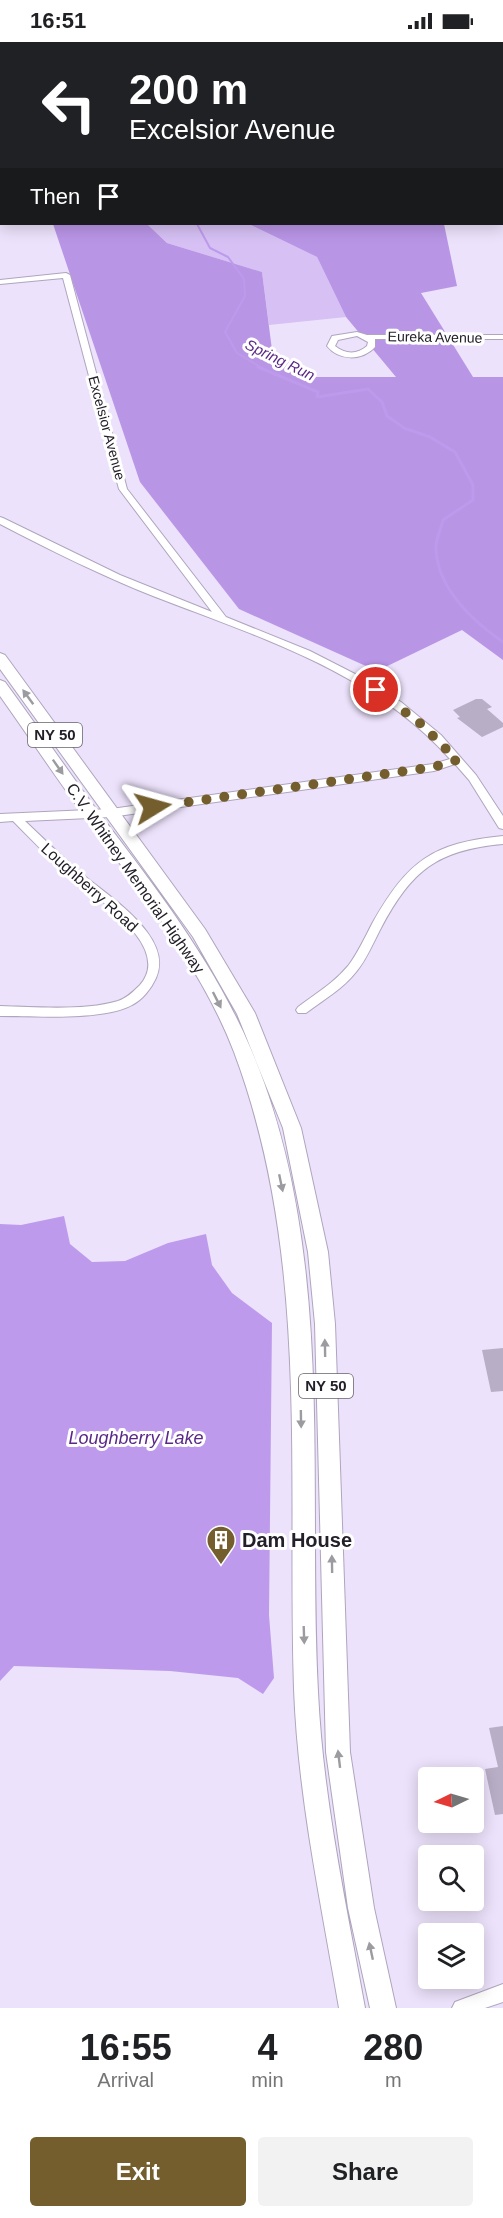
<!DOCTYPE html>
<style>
:root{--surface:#fff;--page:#f2f2f2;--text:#202124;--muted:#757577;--accent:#745e2e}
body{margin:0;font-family:Helvetica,sans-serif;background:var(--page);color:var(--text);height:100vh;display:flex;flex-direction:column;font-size:22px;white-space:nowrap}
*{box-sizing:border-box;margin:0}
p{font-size:20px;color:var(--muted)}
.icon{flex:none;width:33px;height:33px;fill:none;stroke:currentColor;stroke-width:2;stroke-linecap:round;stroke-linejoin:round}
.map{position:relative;height:1966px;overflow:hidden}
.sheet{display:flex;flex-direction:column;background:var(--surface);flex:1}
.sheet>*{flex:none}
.hud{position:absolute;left:0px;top:0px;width:504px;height:183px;box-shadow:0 3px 15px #0003;background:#202124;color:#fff;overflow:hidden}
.needle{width:39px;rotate:265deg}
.buttons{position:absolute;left:418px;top:1725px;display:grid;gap:12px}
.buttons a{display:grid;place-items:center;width:66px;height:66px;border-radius:6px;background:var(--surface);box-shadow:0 3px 15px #0003;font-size:30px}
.pin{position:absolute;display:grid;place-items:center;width:51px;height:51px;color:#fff;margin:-26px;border:3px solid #fff;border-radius:50%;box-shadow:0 2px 6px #0007}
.me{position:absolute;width:66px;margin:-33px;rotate:82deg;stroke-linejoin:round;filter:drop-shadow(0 0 4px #0008)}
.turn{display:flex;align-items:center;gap:21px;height:126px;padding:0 30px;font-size:27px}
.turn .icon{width:78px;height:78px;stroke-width:2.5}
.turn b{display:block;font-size:42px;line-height:51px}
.then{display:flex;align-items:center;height:57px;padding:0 30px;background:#0003;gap:12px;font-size:22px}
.eta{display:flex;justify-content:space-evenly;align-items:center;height:102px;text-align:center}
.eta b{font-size:36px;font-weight:800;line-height:42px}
.action{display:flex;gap:12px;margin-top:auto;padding:12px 30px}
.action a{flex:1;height:69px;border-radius:6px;background:var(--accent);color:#fff;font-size:24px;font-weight:800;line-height:69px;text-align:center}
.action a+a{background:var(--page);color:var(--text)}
.status{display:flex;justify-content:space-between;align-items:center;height:42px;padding:0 30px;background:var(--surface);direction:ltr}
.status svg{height:16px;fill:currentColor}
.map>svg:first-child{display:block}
.green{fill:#d6c0f4}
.forest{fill:#b995e6}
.water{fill:#be9aec}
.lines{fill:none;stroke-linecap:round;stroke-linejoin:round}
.stream-far1{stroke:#be9aec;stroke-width:2}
.stream{stroke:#be9aec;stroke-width:3}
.building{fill:#b8aec6}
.minor-casing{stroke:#afa5bd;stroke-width:2}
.highway-casing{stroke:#afa5bd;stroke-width:2}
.minor{fill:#fff;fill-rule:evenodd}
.highway{fill:#fff;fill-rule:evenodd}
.oneway{fill:#9c9b9f}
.route{stroke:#745e2e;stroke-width:10;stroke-dasharray:0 18}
.labels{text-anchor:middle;stroke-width:6;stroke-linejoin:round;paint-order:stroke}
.far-street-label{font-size:14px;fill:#242029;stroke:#fff}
.far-water-label{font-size:15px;font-style:italic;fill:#5a2987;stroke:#fff}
.shield{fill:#fff;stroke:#666369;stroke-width:1.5}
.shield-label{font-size:15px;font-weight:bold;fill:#242029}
.street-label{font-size:16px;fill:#242029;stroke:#fff}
.water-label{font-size:18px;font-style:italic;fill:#5a2987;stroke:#fff}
.near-poi-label{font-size:20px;font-weight:bold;fill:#242029;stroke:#fff;text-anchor:start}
</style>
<div class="status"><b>16:51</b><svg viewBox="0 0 49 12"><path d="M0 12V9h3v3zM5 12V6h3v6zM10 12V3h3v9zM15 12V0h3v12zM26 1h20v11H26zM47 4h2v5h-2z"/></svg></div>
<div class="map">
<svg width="503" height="1966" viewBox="0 0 503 1966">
<rect width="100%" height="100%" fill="#ece2fb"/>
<!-- green -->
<path class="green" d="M 147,182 L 249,182 L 317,215 L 346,275 L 269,283 L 262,230 L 167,201 Z"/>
<!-- forest -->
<path class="forest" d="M 0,0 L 503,0 L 503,10 L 502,2 L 2,2 L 0,80 Z
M 53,182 L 147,182 L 167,201 L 262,230 L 272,308 L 310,335 L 396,335 L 346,275 L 317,215 L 249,182 L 444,182 L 457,244 L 421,251 L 473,335 L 503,335 L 503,618 L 462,588 L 377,629 L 239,567 L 140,440 Z"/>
<!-- water -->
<path class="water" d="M 64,1174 L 70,1202 L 92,1220 L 125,1219 L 168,1201 L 206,1192 L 212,1223 L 232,1251 L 272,1281 L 269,1573 L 274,1636 L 263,1652 L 238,1636 L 170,1629 L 14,1624 L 0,1639 L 0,1182 L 21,1183 Z"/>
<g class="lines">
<!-- stream-far1 -->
<path class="stream-far1" d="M 340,2 L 343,0
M 197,182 L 210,206 L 228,215 L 244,237 L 245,254 L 225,290 L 237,311 L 262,326"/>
<!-- stream -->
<path class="stream" d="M 258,325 L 318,350 L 317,355 L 368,347 L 382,360 L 387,374 L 404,386 L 430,395 L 455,410 L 473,443 L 473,458 L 443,478 C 441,487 436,496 436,506 C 437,546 473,579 503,600"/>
</g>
<!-- building -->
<path class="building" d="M 476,657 L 482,657 L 492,665 L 487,667 L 503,681 L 503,685 L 482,695 L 457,676 L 460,675 L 453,668 Z
M 503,1306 L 503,1349 L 491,1350 L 482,1308 Z
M 503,1684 L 503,1772 L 495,1773 L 485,1727 L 498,1725 L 489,1686 Z"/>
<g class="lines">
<!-- minor casing -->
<g class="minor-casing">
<path id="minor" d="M 502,100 L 503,100 L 503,104 L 502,104 Z
M 502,143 L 503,143 L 503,148 L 502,148 Z
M 66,231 L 70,233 L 127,447 L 226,575 L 310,609 L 357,633 L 401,660 L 441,693 L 476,733 L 503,774 L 503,787 L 499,786 L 469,738 L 455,722 L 434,729 L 111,775 L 25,779 C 44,797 62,815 82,832 C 104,850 130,867 147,890 C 158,905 163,920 156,936 C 151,947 142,958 132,963 C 104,979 33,974 0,974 L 0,964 C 35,965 85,969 118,959 C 127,956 134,949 140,943 C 175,903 90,852 65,830 C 47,814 30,796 13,779 L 0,780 L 0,772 L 111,767 L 433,722 L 450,717 C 372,629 258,595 153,554 C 100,533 50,508 0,482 L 0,475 L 3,476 L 120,533 L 212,570 L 119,447 L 63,236 L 0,242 L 0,238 Z
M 357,290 L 367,293 L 503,293 L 503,297 L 375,297 L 375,305 C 362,319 339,319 327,304 L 332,294 ZM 357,294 L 368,300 L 367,304 C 357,313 345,312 335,304 L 338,298 Z
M 503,794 L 503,802 C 437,808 412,828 381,886 C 373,901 367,917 356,930 C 343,947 323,958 306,971 L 298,971 L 296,968 L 298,965 C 315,952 334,941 348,924 C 358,911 365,895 373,880 C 408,819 432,801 503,794 Z
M 503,1942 L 503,1960 L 485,1966 L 452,1966 L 455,1960 Z"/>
</g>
<!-- highway casing -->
<g class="highway-casing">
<path id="highway" d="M 502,16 L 503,16 L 503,22 L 502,22 Z
M 502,39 L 503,39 L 503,45 L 502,45 Z
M 0,86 L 2,86 L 2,92 L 0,92 Z
M 0,115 L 2,115 L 0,122 Z
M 0,611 L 5,613 L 205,887 L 255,971 L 301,1086 L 328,1210 L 335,1282 L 350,1710 L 374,1866 L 396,1966 L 370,1966 L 348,1866 L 326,1710 L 315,1282 L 308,1210 L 283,1086 L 237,972 L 193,895 L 0,627 Z
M 0,638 L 5,640 C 36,682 65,725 96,767 C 153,842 212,917 250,1005 C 337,1207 307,1437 318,1650 C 323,1757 346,1861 365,1966 L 339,1966 C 321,1861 298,1755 294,1647 C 287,1434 311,1215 234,1010 C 202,926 142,852 89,780 C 58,739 30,696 0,654 Z"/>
</g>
<!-- minor -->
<use href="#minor" class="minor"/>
<!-- highway -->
<use href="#highway" class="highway"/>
</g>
<!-- one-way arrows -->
<defs><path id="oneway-solid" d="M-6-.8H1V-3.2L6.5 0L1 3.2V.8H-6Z" transform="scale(1.5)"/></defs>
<g class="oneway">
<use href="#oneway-solid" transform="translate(28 655) rotate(-126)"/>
<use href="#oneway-solid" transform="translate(58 725) rotate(55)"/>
<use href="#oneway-solid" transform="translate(217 958) rotate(63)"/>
<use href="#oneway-solid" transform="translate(281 1141) rotate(78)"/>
<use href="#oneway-solid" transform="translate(325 1306) rotate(-91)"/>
<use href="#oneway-solid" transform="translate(301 1377) rotate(89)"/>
<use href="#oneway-solid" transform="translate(332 1522) rotate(-91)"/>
<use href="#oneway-solid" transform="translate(304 1593) rotate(88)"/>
<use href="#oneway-solid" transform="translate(339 1717) rotate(-97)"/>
<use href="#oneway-solid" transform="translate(371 1909) rotate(-102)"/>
</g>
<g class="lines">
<!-- route -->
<path class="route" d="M 153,765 L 434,725 L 457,718 L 421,682 L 376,648"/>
</g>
<!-- icons -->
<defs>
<g id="building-pin" transform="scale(1.5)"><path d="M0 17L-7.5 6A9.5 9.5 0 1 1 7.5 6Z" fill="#745e2e" stroke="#fff"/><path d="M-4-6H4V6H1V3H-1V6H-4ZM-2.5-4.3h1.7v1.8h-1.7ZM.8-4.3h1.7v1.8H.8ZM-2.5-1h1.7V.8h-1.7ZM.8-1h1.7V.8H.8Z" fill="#fff"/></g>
</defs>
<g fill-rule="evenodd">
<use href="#building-pin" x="221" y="1498"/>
</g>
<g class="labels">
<!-- far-street labels -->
<g class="far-street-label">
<text transform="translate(435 295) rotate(1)" y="5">Eureka Avenue</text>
<text transform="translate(107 386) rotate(75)" y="5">Excelsior Avenue</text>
</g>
<!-- far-water labels -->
<g class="far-water-label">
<text transform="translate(280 318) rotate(26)" y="5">Spring Run</text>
</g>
<!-- shield labels -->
<g class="shield">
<rect x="28" y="681" width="54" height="24" rx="4.5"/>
<rect x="299" y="1332" width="54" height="24" rx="4.5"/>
</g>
<g class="shield-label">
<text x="55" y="698">NY 50</text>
<text x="326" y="1349">NY 50</text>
</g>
<!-- street labels -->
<g class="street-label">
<text transform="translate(136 836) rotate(55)" y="6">C.V. Whitney Memorial Highway</text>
<text transform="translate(90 845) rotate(42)" y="6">Loughberry Road</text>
</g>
<!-- water labels -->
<g class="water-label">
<text x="136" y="1402">Loughberry Lake</text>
</g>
<!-- near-poi labels -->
<g class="near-poi-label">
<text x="242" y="1505">Dam House</text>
</g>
</g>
</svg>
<div class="buttons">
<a><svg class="needle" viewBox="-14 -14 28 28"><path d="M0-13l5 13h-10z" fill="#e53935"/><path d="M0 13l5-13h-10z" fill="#757577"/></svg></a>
<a><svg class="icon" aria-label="search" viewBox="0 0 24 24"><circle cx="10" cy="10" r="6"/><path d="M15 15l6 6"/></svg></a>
<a><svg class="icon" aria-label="layers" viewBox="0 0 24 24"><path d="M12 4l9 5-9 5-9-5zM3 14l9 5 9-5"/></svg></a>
</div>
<div class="pin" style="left:376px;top:648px;background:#d93025"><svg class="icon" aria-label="arrive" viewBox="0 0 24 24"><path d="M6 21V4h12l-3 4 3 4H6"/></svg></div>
<svg class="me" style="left:153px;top:765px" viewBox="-20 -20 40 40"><path d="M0-17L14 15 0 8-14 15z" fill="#745e2e" stroke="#fff" stroke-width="4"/></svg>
<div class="hud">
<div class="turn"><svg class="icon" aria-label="left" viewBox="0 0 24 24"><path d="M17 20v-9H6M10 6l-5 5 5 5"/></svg><div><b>200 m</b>Excelsior Avenue</div></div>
<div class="then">Then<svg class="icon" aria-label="arrive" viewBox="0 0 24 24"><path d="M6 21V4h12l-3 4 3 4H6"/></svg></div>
</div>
</div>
<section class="sheet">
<div class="eta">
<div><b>16:55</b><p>Arrival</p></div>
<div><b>4</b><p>min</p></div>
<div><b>280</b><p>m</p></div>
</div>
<div class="action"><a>Exit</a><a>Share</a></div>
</section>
